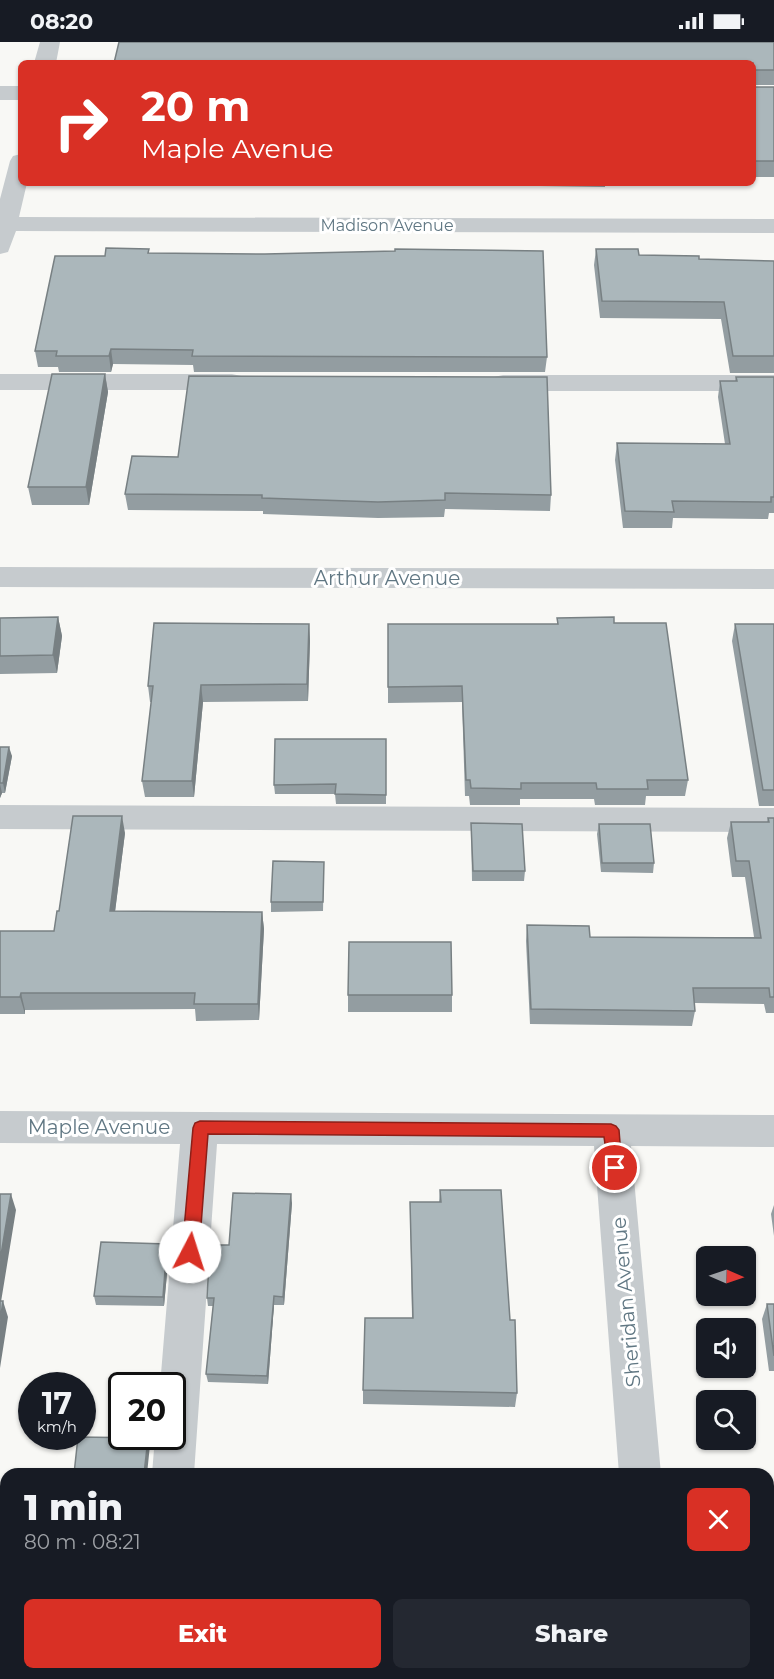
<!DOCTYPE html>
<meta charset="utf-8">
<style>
:root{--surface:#171b24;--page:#242831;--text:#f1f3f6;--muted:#9ea1a6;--accent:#d93025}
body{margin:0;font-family:Montserrat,sans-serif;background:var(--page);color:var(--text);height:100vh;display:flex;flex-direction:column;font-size:22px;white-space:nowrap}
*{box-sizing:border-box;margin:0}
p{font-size:20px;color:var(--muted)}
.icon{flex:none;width:33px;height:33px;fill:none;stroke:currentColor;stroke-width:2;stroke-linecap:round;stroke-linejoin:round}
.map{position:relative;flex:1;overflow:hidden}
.details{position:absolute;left:0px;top:1426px;width:774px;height:212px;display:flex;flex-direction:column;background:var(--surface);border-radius:18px 18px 0 0;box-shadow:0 2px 4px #0004}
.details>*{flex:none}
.top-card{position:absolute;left:18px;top:18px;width:738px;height:126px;border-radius:9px;box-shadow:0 2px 4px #0004;background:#d93025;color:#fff;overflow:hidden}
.needle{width:39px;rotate:92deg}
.controls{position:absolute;left:696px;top:1204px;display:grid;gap:12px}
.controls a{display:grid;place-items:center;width:60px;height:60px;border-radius:9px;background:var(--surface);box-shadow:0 2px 4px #0004;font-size:30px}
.speed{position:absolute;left:18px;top:1330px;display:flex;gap:12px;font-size:30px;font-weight:700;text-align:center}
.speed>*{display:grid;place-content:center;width:78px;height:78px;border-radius:50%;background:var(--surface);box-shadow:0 2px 4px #0004;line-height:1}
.speed small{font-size:15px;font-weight:400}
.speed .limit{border:3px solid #111;border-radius:9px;background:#fff;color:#111}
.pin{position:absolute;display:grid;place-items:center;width:51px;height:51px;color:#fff;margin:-26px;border:3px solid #fff;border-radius:50%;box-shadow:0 2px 6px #0007}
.me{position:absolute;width:66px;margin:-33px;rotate:5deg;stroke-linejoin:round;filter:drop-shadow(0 0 4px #0008)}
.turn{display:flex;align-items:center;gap:21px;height:126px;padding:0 24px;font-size:27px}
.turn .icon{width:78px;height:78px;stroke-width:2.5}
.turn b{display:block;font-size:42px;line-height:51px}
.round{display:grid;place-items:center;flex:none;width:63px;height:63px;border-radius:9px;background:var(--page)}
.summary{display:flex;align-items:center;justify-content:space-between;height:102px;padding:0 24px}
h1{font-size:36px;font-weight:800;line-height:45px}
.primary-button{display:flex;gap:12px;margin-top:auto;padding:12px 24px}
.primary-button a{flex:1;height:69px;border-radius:9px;background:var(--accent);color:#fff;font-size:24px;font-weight:800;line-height:69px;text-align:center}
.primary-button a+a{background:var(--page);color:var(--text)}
.status{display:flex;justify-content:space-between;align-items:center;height:42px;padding:0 30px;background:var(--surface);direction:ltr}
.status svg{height:16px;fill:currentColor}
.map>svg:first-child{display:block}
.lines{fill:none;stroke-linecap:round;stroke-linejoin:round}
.minor{fill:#c6cbce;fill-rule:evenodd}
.wall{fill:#939da1}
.shaded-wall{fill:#788083}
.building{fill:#abb7bb;stroke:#788083;stroke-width:1.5}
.route{fill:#d93025;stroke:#8d1f18;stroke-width:1.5}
.labels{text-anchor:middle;stroke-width:6;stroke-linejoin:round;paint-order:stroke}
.far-street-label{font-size:16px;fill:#607783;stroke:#fff}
.street-label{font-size:20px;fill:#607783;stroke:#fff}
</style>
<div class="status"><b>08:20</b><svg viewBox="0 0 49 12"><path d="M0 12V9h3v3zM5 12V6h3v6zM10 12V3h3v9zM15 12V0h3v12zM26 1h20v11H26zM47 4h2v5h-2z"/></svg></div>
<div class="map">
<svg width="774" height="1637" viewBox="0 0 774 1637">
<rect width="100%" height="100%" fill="#f8f8f5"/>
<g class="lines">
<!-- minor -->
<path class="minor" d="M 40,0 L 60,0 L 56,21 L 34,21 Z
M 0,44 L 21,44 L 21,58 L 0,58 Z
M 21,112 L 21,141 L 27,141 L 19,175 L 774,177 L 774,191 L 16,189 L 8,210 L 0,212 L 0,157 L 10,119 L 13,114 Z
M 0,332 L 232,332 L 241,334 L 245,340 L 241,346 L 232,348 L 0,348 Z
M 503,333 L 774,333 L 774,349 L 503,349 L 494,347 L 490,341 L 494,335 Z
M 0,525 L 774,527 L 774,547 L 0,545 Z
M 0,763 L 774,766 L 774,790 L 0,787 Z
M 0,1069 L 774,1073 L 774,1105 L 631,1104 L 661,1432 L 619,1432 L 594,1104 L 217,1102 L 194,1432 L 152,1432 L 155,1395 L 172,1395 L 172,1344 L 160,1344 L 180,1102 L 0,1101 Z
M 136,1632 L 180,1632 L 181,1637 L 135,1637 Z
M 635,1632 L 679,1632 L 680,1637 L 634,1637 Z"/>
</g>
<!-- wall -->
<path class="wall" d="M 774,0 L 774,43 L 754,43 L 754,45 L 774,45 L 774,135 L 753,135 L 753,21 Z
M 289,141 L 330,141 L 330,143 L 289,142 Z
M 364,141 L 605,141 L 605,145 Z
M 149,207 L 149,211 L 547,315 L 545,330 L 194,330 L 193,323 L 113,322 L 111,330 L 59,330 L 58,325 L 38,325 L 35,309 L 105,214 Z
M 596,207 L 639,213 L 699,217 L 774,219 L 774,331 L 730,331 L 721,277 L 600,276 L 594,223 Z
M 105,332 L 108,350 L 89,463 L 32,463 L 28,445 Z
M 736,335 L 774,335 L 774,471 L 769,471 L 768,477 L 673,476 L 672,486 L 623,486 L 615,418 L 617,401 L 725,402 L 718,355 L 720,339 L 735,339 Z
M 132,414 L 551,453 L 550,469 L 445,467 L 444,475 L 378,476 L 263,472 L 263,469 L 128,468 L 125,452 Z
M 58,575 L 62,594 L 57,631 L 0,632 L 0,576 Z
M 557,576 L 614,581 L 688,738 L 685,754 L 646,754 L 645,763 L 595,763 L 594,757 L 520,757 L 520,763 L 470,763 L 469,754 L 465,754 L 462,660 L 388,661 L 388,582 L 557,582 Z
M 309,582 L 310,599 L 308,659 L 203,660 L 194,755 L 145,755 L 142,739 L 152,660 L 150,660 L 148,644 Z
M 735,582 L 774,582 L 774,764 L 759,764 L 732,599 Z
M 386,697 L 386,762 L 336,762 L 335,752 L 275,752 L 274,743 Z
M 0,705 L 12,714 L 5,751 L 2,751 L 0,756 Z
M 768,776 L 774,776 L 774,971 L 766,971 L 764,962 L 695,961 L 695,969 L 692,984 L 530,982 L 526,899 L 527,883 L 590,895 L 754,895 L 745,835 L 732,835 L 727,796 L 731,780 L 767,780 Z
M 471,781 L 525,829 L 524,839 L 472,839 Z
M 599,782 L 654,821 L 653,831 L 601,830 L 597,792 Z
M 125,791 L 115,869 L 262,870 L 264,887 L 259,978 L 196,979 L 195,967 L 25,968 L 25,972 L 0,972 L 0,889 L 54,889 L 59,869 Z
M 324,820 L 323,869 L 271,870 L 271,860 Z
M 348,953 L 452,953 L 452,970 L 348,970 Z
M 440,1148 L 510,1278 L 517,1351 L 515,1365 L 363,1362 L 363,1348 L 412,1276 L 410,1160 L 439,1160 Z
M 292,1161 L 284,1263 L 274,1263 L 268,1342 L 208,1340 L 206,1332 L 213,1264 L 208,1264 L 207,1256 L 229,1203 Z
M 774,1163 L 774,1194 L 771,1172 Z
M 167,1202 L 169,1210 L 164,1264 L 96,1263 L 94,1254 Z
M 767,1262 L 774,1262 L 774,1329 L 769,1329 L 762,1277 Z"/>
<!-- shaded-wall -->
<path class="shaded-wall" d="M 111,307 L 113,322 L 111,330 L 109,314 Z
M 105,332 L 108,350 L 89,463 L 86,445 Z
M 58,575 L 62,594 L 57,631 L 53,613 Z
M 309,582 L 310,599 L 308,659 L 307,642 Z
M 201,643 L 203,660 L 194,755 L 192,739 Z
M 9,705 L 12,714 L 5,751 L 3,741 Z
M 0,742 L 2,751 L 0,756 Z
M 122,774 L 125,791 L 113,886 L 110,869 Z
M 262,870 L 264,887 L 259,978 L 258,962 Z
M 21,951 L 25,968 L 25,972 L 20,955 Z
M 11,1152 L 16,1168 L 0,1266 L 0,1219 Z
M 291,1152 L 292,1161 L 284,1263 L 283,1255 Z
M 167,1202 L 169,1210 L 164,1264 L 163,1255 Z
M 274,1254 L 274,1263 L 268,1342 L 267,1334 Z
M 3,1259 L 8,1275 L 0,1326 L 0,1279 Z
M 148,1396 L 150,1403 L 147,1432 L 144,1432 Z"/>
<!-- building -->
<path class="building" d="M 119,0 L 774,0 L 774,28 L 754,28 L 754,45 L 774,45 L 774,119 L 753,119 L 753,21 L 114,21 Z
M 106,206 L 149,207 L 148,211 L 265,212 L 395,209 L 395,207 L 543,209 L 547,315 L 192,314 L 193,308 L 111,307 L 109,314 L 56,314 L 57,309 L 35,309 L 55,214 L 105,214 Z
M 596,207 L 638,207 L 639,213 L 699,214 L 699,217 L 774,219 L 774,314 L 733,314 L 724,260 L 602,259 Z
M 52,332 L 105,332 L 86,445 L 28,445 Z
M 189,334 L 547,335 L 551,453 L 445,451 L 445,458 L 378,460 L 262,456 L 262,453 L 125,452 L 132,414 L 178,415 Z
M 736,335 L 774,335 L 774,455 L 771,455 L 771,460 L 672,459 L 674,470 L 625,469 L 617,401 L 730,402 L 720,339 L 737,339 Z
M 58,575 L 53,613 L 0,614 L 0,576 Z
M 614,575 L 614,581 L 666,581 L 688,738 L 647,738 L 648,747 L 597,747 L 596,741 L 521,741 L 521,747 L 471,746 L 470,738 L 466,738 L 462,644 L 388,645 L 388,582 L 558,582 L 557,576 Z
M 154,581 L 309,582 L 307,642 L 201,643 L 192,739 L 142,739 L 153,644 L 148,644 Z
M 735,582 L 774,582 L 774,748 L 763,748 Z
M 275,697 L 386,697 L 386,753 L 335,752 L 336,742 L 274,743 Z
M 0,705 L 9,705 L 3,741 L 0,741 Z
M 73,774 L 122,774 L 110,869 L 262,870 L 258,962 L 194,962 L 195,951 L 21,951 L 20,955 L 0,955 L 0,889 L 54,889 L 57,869 L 59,869 Z
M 768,776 L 774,776 L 774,955 L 770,955 L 769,946 L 693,946 L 695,969 L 531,967 L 527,883 L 589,884 L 590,895 L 761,896 L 749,819 L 736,819 L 731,780 L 769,780 Z
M 471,781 L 522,782 L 525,829 L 473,829 Z
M 599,782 L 650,782 L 654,821 L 602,821 Z
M 273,819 L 324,820 L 323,860 L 271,860 Z
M 349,900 L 451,900 L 452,953 L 348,953 Z
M 440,1148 L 501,1148 L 510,1278 L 515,1278 L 517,1351 L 363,1348 L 365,1276 L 413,1276 L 410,1160 L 441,1160 Z
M 233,1151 L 291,1152 L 283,1255 L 274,1254 L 267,1334 L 206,1332 L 214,1256 L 207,1256 L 210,1203 L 229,1203 Z
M 0,1152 L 11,1152 L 0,1219 Z
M 101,1200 L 167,1202 L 163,1255 L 94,1254 Z
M 0,1259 L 3,1259 L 0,1279 Z
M 767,1262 L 774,1262 L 774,1314 Z
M 78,1395 L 148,1396 L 144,1432 L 74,1432 Z
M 193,1632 L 268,1632 L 268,1637 L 192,1637 Z
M 352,1632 L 522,1632 L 522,1637 L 352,1637 Z"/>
<!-- route -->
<path class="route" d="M 200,1079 L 611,1082 L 616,1084 L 619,1088 L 622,1126 L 620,1130 L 615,1132 L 609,1130 L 604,1095 L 208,1092 L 199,1210 L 196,1215 L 190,1217 L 185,1215 L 182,1210 L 193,1086 L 195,1081 Z"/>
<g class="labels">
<!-- far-street labels -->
<g class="far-street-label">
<text x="387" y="189">Madison Avenue</text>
</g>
<!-- street labels -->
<g class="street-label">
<text x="387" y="543">Arthur Avenue</text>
<text x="99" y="1092">Maple Avenue</text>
<text transform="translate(626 1260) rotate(-95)" y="7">Sheridan Avenue</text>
</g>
</g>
</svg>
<div class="controls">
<a><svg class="needle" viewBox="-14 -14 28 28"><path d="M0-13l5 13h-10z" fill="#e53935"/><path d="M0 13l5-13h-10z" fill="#9ea1a6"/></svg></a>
<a><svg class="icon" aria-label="sound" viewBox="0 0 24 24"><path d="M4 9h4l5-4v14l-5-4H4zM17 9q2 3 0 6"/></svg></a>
<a><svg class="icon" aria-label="search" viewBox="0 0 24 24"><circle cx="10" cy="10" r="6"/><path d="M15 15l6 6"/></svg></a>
</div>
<div class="speed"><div>17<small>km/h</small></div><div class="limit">20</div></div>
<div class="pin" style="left:615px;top:1126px;background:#d93025"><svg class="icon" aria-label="arrive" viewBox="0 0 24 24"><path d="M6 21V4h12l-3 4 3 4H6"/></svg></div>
<svg class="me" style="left:190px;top:1210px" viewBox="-20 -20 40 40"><circle r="19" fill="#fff"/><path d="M0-13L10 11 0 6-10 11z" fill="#d93025"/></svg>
<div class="top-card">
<div class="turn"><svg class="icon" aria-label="right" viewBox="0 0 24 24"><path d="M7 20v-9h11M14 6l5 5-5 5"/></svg><div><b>20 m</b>Maple Avenue</div></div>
</div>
<section class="details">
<div class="summary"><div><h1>1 min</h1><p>80 m · 08:21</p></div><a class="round" style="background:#d93025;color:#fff"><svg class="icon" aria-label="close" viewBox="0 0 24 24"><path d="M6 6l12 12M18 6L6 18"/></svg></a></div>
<div class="primary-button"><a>Exit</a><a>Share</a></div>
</section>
</div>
